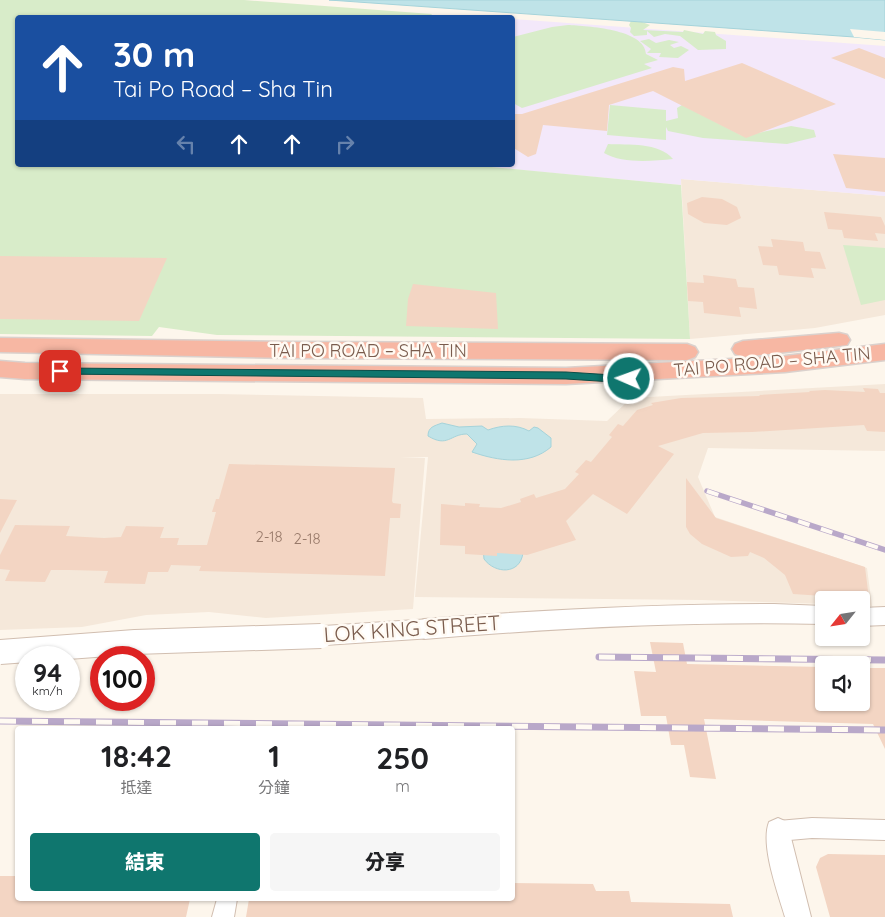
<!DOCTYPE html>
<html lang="zh-TW">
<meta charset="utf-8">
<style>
:root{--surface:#fff;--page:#f6f6f6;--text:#202124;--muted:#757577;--accent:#0f766e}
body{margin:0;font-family:Quicksand,"Noto Sans TC",sans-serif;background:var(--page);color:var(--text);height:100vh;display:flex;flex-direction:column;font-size:19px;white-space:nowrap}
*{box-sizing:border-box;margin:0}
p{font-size:16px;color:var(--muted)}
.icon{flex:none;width:28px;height:28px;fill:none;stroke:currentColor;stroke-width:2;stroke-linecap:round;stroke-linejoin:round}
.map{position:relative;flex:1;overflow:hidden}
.panel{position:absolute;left:15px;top:726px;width:500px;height:175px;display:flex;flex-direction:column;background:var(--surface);border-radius:5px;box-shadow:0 1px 4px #0004}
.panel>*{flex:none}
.guide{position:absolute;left:15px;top:15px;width:500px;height:152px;border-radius:5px;box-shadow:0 1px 4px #0004;background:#1a4fa0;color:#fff;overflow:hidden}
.needle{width:32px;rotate:240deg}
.fabs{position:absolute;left:815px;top:591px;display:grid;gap:10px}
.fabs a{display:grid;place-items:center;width:55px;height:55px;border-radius:5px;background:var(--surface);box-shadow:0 1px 4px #0004;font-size:25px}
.speed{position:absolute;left:15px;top:646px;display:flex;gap:10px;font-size:25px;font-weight:700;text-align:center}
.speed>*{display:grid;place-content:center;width:65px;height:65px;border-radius:50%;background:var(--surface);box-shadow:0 1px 4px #0004;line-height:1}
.speed small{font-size:12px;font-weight:400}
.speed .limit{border:8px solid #d22;background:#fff;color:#111}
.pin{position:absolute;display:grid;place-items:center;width:42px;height:42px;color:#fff;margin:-21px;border-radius:10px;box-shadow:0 2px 8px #0006}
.me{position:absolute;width:55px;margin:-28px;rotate:272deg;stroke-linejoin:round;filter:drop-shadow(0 0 4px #0008)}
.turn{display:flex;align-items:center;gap:18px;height:105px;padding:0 15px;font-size:22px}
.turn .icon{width:65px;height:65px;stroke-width:2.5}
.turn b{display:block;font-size:35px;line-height:42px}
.lanes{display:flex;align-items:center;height:48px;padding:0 15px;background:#0003;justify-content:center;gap:25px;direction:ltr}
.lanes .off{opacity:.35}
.eta{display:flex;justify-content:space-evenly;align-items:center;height:85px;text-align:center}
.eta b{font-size:30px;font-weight:800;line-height:35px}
.button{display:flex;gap:10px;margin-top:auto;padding:10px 15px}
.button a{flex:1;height:58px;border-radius:5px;background:var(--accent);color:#fff;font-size:20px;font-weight:800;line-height:58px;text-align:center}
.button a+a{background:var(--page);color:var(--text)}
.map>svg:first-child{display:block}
.residential{fill:#f5e8da}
.education{fill:#f3e8fa}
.green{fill:#d8ecc9}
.water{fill:#bfe3e8;stroke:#a5d3da}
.pier{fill:#fdf6ec}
.building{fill:#f3d5c3}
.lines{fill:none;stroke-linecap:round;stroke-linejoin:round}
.minor-casing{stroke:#d1beb0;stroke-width:2}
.tertiary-casing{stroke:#d1beb0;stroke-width:2}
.motorway-casing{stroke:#dad1cd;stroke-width:3}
.minor{fill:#fff;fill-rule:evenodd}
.tertiary{fill:#fff;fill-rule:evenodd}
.motorway{fill:#f7b7a3;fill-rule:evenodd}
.rail-far1-casing{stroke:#b9a8c9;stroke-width:5.5}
.rail-casing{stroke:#b9a8c9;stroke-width:7}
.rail-far1{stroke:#fffaf3;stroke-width:4;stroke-dasharray:12;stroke-linecap:butt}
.rail{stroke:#fffaf3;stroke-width:5;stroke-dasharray:16;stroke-linecap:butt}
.tertiary-bridge-far1-casing{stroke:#d1beb0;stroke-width:21;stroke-linecap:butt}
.tertiary-bridge-casing{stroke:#d1beb0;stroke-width:26;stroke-linecap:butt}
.tertiary-bridge-far1{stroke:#fff;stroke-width:19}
.tertiary-bridge{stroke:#fff;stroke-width:24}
.route{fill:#0f766e;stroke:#0a4d48}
.labels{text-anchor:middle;stroke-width:5;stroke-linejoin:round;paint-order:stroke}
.number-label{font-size:15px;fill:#987a6a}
.street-label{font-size:18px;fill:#7a5c4d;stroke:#fffaf3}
.near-street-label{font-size:21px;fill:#7a5c4d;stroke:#fffaf3}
</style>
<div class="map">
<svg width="885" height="917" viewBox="0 0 885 917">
<rect width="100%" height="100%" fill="#fdf6ec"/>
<!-- residential -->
<path class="residential" d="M 681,179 L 885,196 L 885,315 L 815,328 L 690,339 Z
M 885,384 L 885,451 L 708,448 L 698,477 L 715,517 L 867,568 L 872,606 L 861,605 L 861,600 L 824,600 L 824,604 L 702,600 L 415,597 L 428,457 L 400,457 L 425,458 L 413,609 L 266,618 L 209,612 L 146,615 L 82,627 L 0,630 L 0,394 L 218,394 L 423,398 L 426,419 L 520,418 L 607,421 L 631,398 Z"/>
<!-- education -->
<path class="education" d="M 513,19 L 885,46 L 885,196 L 681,179 L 681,185 L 467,165 L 512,165 Z"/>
<!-- green -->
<path class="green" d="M 0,0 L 244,0 L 432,14 L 429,18 L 18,18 L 18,165 L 470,165 L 681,185 L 690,339 L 217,335 L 159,327 L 152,336 L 0,334 Z
M 631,21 L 642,22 L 650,25 L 643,30 L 683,32 L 684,30 L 703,34 L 705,31 L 715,32 L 716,35 L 726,41 L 726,49 L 698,50 L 680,36 L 665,34 L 654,37 L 647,31 L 647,35 L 634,36 L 630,32 L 631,28 L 629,25 Z
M 568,25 C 587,26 645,29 646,54 L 658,60 L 644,64 L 652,68 L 522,108 L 513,103 L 513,37 L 552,27 Z
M 649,39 L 656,43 L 669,40 L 679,42 L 670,45 L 674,48 L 681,46 L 689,50 L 678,58 L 659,57 L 661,53 L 647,53 L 651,49 L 640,41 Z
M 610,105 L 666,110 L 666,121 L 678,118 L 677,108 L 682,105 L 743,136 L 791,126 L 814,130 L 816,137 L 787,144 L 703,138 L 668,131 L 666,127 L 666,140 L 607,135 Z
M 608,144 C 628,145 659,142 673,159 C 653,161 622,164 604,153 Z
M 843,245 L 885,248 L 885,300 L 861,305 Z"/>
<!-- water -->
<path class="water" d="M 329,0 L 885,0 L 885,40 L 854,37 Z
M 442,423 L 459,427 L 482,426 L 488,430 C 502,425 516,424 529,431 L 534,427 L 538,428 L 551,438 L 551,447 C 529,466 498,461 472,452 L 477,444 L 467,434 C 450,434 448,448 428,436 C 428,427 434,426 442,423 Z
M 483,548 L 523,553 C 520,575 495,574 484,559 Z"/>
<!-- pier -->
<path class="pier" d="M 850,29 L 885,32 L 885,40 L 854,37 Z"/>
<!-- building -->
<path class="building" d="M 859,48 L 885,58 L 885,79 L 831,58 Z
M 742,63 L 836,104 L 746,138 L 653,91 L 609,105 L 607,131 L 543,125 L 536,154 L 528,157 L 512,147 L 512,114 L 522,114 L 673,67 L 684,69 L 685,81 Z
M 833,154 L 885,158 L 885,192 L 846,188 Z
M 702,197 L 722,199 L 737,207 L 741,218 L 727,225 L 704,223 L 688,214 L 687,203 Z
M 824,212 L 881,217 L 885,226 L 885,234 L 875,233 L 878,241 L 844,238 L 842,230 L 828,229 Z
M 771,239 L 803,242 L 805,251 L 820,252 L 826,269 L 811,268 L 814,278 L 779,275 L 777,266 L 763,265 L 758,246 L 773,247 Z
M 0,256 L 167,258 L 139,321 L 0,319 Z
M 703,275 L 736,279 L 738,287 L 754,288 L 757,309 L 739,307 L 741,317 L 704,313 L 703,302 L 688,301 L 687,282 L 704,283 Z
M 413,284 L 496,293 L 498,329 L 406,326 L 408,299 Z
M 863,388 L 878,389 L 880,393 L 885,393 L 885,432 L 867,431 L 864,425 L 752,432 L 703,433 L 658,446 L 674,454 L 627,514 L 593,494 L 566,521 L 576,540 L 527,555 L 497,553 L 497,556 L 465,554 L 465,546 L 440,545 L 441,504 L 465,506 L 465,503 L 480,504 L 479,507 L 501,508 L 521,502 L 520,499 L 534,494 L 536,498 L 565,489 L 579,474 L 575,472 L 586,460 L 591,462 L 612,437 L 609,435 L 618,424 L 623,426 L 637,410 L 653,405 L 651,403 L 681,398 L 760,396 L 759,395 L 810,392 L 809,391 L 825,390 L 865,392 Z
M 229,464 L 395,468 L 392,501 L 393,503 L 401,504 L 400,518 L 390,518 L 385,576 L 199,571 L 201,566 L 171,565 L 168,572 L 148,572 L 145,584 L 104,583 L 108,571 L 69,570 L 51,570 L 45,582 L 5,581 L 10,570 L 0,569 L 0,555 L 15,525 L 70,526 L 66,536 L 104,538 L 121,537 L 126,526 L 164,527 L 160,538 L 179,538 L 177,545 L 207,545 L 216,512 L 212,512 L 216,499 L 219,499 Z
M 686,478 L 716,518 L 865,567 L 869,599 L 793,594 L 785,575 L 764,558 L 750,552 L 748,556 L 731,557 L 702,544 L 690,534 L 686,527 Z
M 0,499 L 17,500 L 0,533 Z
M 650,642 L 683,643 L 687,664 L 824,667 L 824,702 L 861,702 L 861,668 L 885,668 L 885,749 L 873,724 L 704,719 L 716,779 L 690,777 L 684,745 L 671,745 L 666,716 L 641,716 L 634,671 L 656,672 Z
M 828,854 L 885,855 L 885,917 L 830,917 L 816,867 L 820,858 Z
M 0,876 L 18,876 L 18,899 L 190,899 L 186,917 L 0,917 Z
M 512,883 L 593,884 L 596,891 L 629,891 L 631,902 L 730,904 L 733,917 L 246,917 L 249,899 L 512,899 Z"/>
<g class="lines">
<!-- minor casing -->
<g class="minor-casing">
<path id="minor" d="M 812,818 L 885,820 L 885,840 L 812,838 L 778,841 L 771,838 L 768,831 L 771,824 L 778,821 Z
M 217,899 L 237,899 L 234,917 L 212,917 Z"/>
</g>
<!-- tertiary casing -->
<g class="tertiary-casing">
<path id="tertiary" d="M 774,604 L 824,606 L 824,624 C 690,621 557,628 424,639 L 417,636 L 413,629 L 417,622 L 424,619 C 541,610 657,604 774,604 Z
M 885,607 L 885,625 L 861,626 L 861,608 Z
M 778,818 L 787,822 L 811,917 L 785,917 C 778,893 760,845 769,822 Z"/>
</g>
<!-- motorway casing -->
<g class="motorway-casing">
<path id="motorway" d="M 839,333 L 847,335 L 850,340 L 847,345 L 743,357 L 735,354 L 732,349 L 735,344 L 743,341 Z
M 0,338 L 290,342 L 687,344 L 695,347 L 698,352 L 695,357 L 687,360 L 290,358 L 0,352 Z
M 885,344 L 885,360 L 785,372 L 566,384 L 25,379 L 0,377 L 0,361 L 25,363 L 566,368 L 785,356 Z"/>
</g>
<!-- minor -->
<use href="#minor" class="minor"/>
<!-- tertiary -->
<use href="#tertiary" class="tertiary"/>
<!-- motorway -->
<use href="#motorway" class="motorway"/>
<!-- rail-far1 casing -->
<g class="rail-far1-casing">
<path id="rail-far1" d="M 707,491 L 885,550"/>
</g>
<!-- rail casing -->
<g class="rail-casing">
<path id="rail" d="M 599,657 L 885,660
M 0,721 L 885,730"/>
</g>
<!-- rail-far1 -->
<use href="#rail-far1" class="rail-far1"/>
<!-- rail -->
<use href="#rail" class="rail"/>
<!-- tertiary-bridge-far1 casing -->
<g class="tertiary-bridge-far1-casing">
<path id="tertiary-bridge-far1" d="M 301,637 L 424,629"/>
</g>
<!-- tertiary-bridge casing -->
<g class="tertiary-bridge-casing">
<path id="tertiary-bridge" d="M 0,652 L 135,642 L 321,636"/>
</g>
<!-- tertiary-bridge-far1 -->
<use href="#tertiary-bridge-far1" class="tertiary-bridge-far1"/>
<!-- tertiary-bridge -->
<use href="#tertiary-bridge" class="tertiary-bridge"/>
</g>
<!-- route -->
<path class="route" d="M 60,368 L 566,372 L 629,376 L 634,379 L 629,383 L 566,379 L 56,374 L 55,371 Z"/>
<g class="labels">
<!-- number labels -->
<g class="number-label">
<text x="269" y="542">2-18</text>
<text x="307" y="544">2-18</text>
</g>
<!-- street labels -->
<g class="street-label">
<text x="368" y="357">TAI PO ROAD – SHA TIN</text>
<text transform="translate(772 362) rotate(-5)" y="6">TAI PO ROAD – SHA TIN</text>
</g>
<!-- near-street labels -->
<g class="near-street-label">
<text transform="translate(412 629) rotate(-4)" y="7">LOK KING STREET</text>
</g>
</g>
</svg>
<div class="fabs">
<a><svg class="needle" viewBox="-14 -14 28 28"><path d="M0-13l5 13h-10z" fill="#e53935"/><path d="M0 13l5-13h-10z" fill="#757577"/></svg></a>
<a><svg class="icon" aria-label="sound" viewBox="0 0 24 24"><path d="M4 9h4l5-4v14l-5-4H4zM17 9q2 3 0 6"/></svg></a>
</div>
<div class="speed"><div>94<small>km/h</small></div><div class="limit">100</div></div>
<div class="pin" style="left:60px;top:371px;background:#d93025"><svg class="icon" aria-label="arrive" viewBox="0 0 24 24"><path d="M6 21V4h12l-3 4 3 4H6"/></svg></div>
<svg class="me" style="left:629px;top:379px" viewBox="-20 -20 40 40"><circle r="17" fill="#0f766e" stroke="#fff" stroke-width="3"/><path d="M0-11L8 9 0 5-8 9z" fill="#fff"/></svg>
<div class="guide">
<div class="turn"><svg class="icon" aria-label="ahead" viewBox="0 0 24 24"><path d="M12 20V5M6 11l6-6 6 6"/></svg><div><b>30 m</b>Tai Po Road – Sha Tin</div></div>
<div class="lanes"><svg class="icon off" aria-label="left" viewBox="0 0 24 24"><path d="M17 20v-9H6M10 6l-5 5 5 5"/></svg><svg class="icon" aria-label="ahead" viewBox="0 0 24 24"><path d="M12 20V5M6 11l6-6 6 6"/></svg><svg class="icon" aria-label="ahead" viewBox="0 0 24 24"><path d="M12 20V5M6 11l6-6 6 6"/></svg><svg class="icon off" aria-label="right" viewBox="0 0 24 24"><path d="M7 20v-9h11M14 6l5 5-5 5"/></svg></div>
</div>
<section class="panel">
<div class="eta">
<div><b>18:42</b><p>抵達</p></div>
<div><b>1</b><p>分鐘</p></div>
<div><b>250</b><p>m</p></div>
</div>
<div class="button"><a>結束</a><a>分享</a></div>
</section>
</div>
